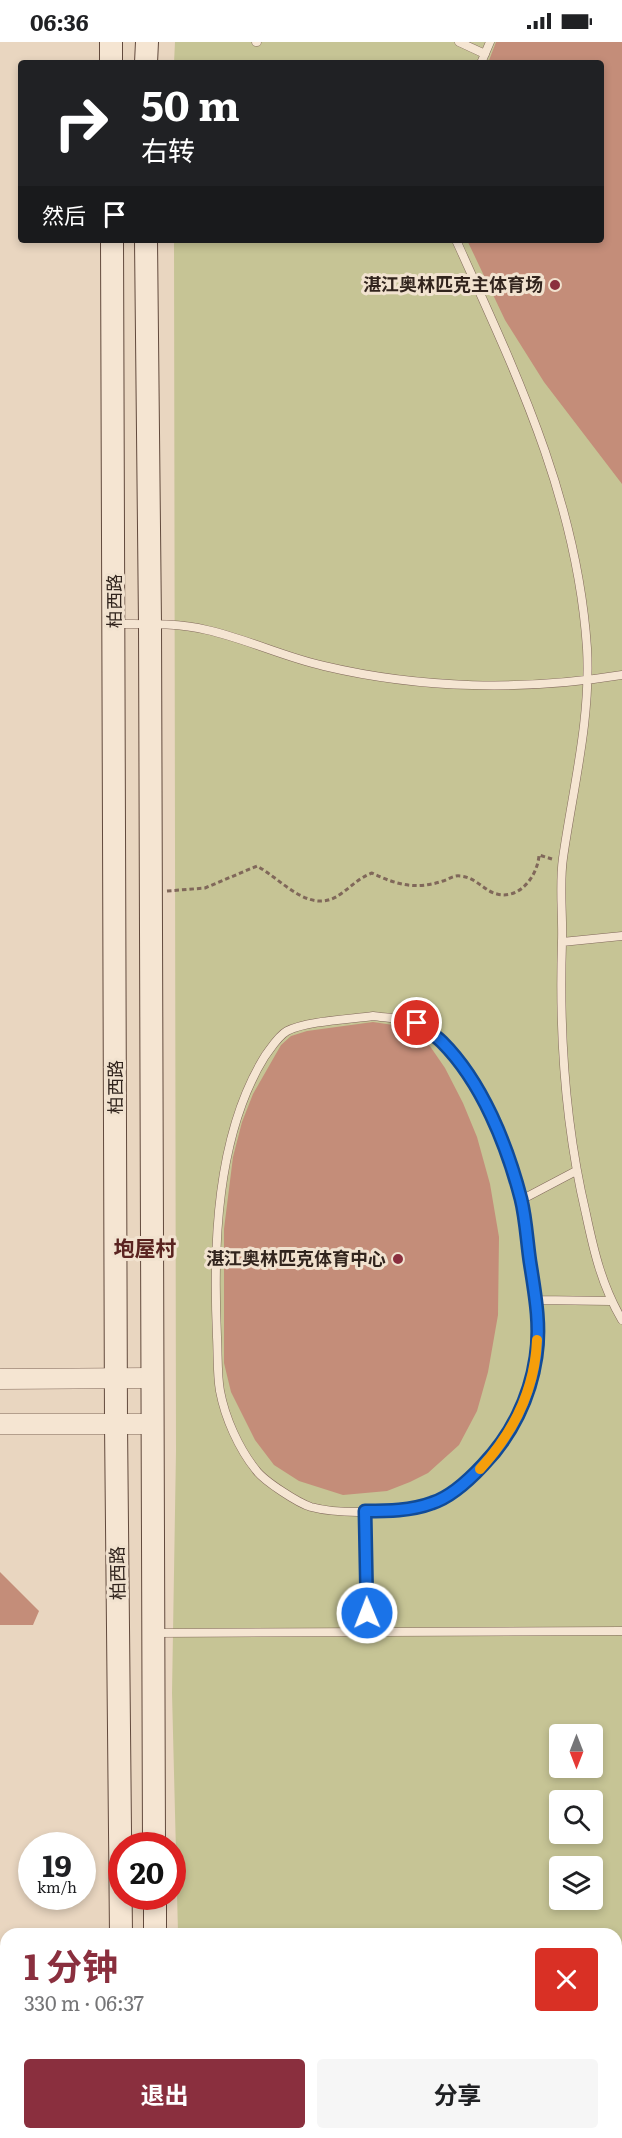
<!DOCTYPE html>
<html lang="zh">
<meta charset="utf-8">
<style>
:root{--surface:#fff;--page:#f6f6f6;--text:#202124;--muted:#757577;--accent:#8a2f3e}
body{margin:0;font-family:Literata,"Noto Sans SC",serif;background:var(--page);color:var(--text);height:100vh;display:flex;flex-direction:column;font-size:22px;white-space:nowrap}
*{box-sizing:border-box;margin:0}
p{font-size:20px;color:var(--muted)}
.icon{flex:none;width:33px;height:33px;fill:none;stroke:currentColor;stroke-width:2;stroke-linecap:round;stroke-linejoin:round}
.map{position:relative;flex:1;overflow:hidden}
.side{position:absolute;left:0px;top:1886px;width:622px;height:212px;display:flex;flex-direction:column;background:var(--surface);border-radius:18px 18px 0 0;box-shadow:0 3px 9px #0003}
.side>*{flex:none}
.banner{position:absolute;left:18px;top:18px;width:586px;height:183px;border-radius:6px;box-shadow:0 3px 9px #0003;background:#202124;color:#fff;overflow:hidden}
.needle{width:39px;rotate:180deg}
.tools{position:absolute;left:549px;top:1682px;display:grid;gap:12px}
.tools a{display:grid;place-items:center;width:54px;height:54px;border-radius:6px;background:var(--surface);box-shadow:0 3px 9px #0003;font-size:30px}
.speed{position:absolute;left:18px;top:1790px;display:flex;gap:12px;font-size:30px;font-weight:700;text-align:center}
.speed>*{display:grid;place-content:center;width:78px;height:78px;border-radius:50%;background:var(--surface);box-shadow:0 3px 9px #0003;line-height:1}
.speed small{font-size:15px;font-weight:400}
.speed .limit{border:9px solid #d22;background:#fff;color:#111}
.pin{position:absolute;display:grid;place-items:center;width:51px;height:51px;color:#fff;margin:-26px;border:3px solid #fff;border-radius:50%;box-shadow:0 2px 6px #0007}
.me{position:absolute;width:66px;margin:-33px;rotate:359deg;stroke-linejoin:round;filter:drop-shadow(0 0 4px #0008)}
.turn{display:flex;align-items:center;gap:21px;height:126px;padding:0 24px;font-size:27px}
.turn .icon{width:78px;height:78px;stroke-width:2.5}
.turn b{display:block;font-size:42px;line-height:51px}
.then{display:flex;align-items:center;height:57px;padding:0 24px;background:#0003;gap:12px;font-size:22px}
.round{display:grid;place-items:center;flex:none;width:63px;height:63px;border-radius:6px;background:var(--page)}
.headline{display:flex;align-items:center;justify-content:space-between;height:102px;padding:0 24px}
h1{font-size:36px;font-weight:700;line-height:45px;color:var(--accent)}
.button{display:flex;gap:12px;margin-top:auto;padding:12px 24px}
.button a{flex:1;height:69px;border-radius:6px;background:var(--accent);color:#fff;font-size:24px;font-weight:700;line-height:69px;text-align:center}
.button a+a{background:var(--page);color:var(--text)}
.status{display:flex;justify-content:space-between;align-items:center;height:42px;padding:0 30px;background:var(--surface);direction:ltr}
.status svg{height:16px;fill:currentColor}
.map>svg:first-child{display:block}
.green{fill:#c6c495;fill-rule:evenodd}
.building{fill:#c48d79}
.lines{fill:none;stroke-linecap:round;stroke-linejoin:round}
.service-casing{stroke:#80685a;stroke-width:9}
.tertiary-casing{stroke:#80685a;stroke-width:21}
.secondary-casing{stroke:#624a3d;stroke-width:24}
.path{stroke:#80685a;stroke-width:3;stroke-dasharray:4.5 3;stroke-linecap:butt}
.service{stroke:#f5e5d2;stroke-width:8}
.tertiary{stroke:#f5e5d2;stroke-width:20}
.secondary{stroke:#f5e5d2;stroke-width:22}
.route-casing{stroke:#114b97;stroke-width:15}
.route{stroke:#1a73e8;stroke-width:10}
.slow{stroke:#f59e0b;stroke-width:10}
.poi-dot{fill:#8a2f3e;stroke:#f1e2cf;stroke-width:2}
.labels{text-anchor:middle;stroke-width:6;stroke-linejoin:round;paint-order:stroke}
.poi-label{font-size:18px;font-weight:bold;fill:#31241d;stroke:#f1e2cf;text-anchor:end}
.street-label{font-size:18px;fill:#31241d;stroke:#f1e2cf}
.quarter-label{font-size:21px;font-weight:bold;fill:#5a2320;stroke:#f1e2cf}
</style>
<div class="status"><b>06:36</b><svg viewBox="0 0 49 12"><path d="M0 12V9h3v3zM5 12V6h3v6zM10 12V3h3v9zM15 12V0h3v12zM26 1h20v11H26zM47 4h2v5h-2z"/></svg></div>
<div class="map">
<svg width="622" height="2096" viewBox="0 0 622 2096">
<rect width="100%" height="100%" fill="#e9d6c0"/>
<!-- green -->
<path class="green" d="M 175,0 L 622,0 L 622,2051 L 616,2049 L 616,1892 L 178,1891 L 172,1651 L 176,1409 L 174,198 L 602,198 L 602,21 L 174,21 ZM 560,1692 L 592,1692 L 592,1725 L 560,1725 ZM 560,1758 L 592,1758 L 592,1791 L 560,1791 ZM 560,1824 L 592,1824 L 592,1857 L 560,1857 Z"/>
<!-- building -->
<path class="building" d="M 496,0 L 622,0 L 622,442 L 544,340 L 505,278 L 467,198 L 602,198 L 602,21 L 488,21 Z
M 373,980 L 407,985 L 423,994 L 445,1026 L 463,1061 L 477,1095 L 490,1142 L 499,1195 L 498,1273 L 488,1330 L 477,1369 L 459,1403 L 428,1431 L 410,1440 L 387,1449 L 343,1453 L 299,1439 L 274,1423 L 255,1398 L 231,1350 L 224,1321 L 224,1187 L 233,1115 L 242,1080 L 253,1052 L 281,1003 L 291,994 L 307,989 Z
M 0,1530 L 39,1569 L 33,1583 L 0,1583 Z"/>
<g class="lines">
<!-- service casing -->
<g class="service-casing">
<path id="service" d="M 256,0 L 257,0
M 459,0 L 485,12
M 481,21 L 490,0
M 456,198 C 516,331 577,457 587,606 C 591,677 573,746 563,816 C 559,844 563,873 562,900 C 559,992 565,1083 586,1172 C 594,1210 602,1244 622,1278
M 116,582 C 146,582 178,581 207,588 C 247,597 284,615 324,624 C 421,647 524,649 622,633
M 562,900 L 622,894
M 373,974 C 387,976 407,976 419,983 C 500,1028 538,1202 537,1287 C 537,1350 508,1412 454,1447 C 447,1452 440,1459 432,1461 C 408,1469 383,1469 358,1470 C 344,1470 326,1469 311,1465 C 298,1461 264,1439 256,1428 C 239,1407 225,1376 220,1349 C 217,1332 218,1313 217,1295 C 213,1204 216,1093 265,1014 C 271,1006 278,994 287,989 C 306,979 352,977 373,974 Z
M 521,1158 L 576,1129
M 537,1258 L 611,1259
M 365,1469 L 367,1591
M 156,1591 L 622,1589"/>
</g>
<!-- tertiary casing -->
<g class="tertiary-casing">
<path id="tertiary" d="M 0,1337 L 152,1336
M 0,1382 L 152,1382
M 616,2084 L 622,2087"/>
</g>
<!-- secondary casing -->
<g class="secondary-casing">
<path id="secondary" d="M 111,0 L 111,21
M 146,21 L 147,0
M 112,198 L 116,1381 L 121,1892
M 146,198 L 150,582 L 154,1803
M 155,1854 L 155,1892
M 123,2091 L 123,2096
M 156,2096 L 156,2091"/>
</g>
<!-- path -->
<path class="path" d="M 167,849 L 205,846 L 257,824 C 284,839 311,875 342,851 C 353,843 359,836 372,831 C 397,843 416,848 443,839 C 449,837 454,833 460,834 C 476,835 484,849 497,852 C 521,858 538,832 539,813 L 552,817"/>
<!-- service -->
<use href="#service" class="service"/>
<!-- tertiary -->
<use href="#tertiary" class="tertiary"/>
<!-- secondary -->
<use href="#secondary" class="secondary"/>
</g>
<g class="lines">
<!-- route casing -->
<g class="route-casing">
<path id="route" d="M 367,1571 L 365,1469 C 387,1469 411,1469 432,1461 C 451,1455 470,1437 483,1423 C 511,1394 530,1356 536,1315 C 541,1283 535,1252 530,1220 C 527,1200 526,1177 521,1157 C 507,1103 482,1040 442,1000 C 435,993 425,987 417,981"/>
</g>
<!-- route -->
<use href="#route" class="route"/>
<!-- slow -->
<path class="slow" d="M 480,1427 C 513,1391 535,1347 537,1298"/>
</g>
<!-- markers -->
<g class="poi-dot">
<circle cx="555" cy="243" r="6"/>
<circle cx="398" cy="1217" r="6"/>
</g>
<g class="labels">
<!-- poi labels -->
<g class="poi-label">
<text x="543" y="249">湛江奥林匹克主体育场</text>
<text x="386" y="1223">湛江奥林匹克体育中心</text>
</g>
<!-- street labels -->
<g class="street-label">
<text transform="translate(115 559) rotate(-90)" y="6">柏西路</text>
<text transform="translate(116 1045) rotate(-90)" y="6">柏西路</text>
<text transform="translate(118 1531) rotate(-91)" y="6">柏西路</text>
</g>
<!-- quarter labels -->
<g class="quarter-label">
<text x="145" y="1214">垉屋村</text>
</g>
</g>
</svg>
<div class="tools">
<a><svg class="needle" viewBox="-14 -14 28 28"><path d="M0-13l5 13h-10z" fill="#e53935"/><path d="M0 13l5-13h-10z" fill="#757577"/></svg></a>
<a><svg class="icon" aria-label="search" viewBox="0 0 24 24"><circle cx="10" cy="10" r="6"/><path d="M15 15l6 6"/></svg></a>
<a><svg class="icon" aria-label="layers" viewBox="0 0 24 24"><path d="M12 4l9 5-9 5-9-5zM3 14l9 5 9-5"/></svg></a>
</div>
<div class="speed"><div>19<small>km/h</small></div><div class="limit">20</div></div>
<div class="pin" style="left:417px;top:981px;background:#d93025"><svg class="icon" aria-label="arrive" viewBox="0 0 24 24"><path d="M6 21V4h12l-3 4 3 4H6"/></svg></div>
<svg class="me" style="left:367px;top:1571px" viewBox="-20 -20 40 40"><circle r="17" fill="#1a73e8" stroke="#fff" stroke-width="3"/><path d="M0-11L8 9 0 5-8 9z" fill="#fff"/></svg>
<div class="banner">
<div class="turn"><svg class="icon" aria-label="right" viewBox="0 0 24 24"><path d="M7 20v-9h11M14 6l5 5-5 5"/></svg><div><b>50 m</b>右转</div></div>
<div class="then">然后<svg class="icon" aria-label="arrive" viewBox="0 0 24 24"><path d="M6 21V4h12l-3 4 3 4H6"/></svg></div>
</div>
<section class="side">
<div class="headline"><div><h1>1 分钟</h1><p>330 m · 06:37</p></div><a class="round" style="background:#d93025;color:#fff"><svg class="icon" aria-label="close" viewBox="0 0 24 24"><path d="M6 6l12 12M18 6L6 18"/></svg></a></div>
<div class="button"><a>退出</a><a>分享</a></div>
</section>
</div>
